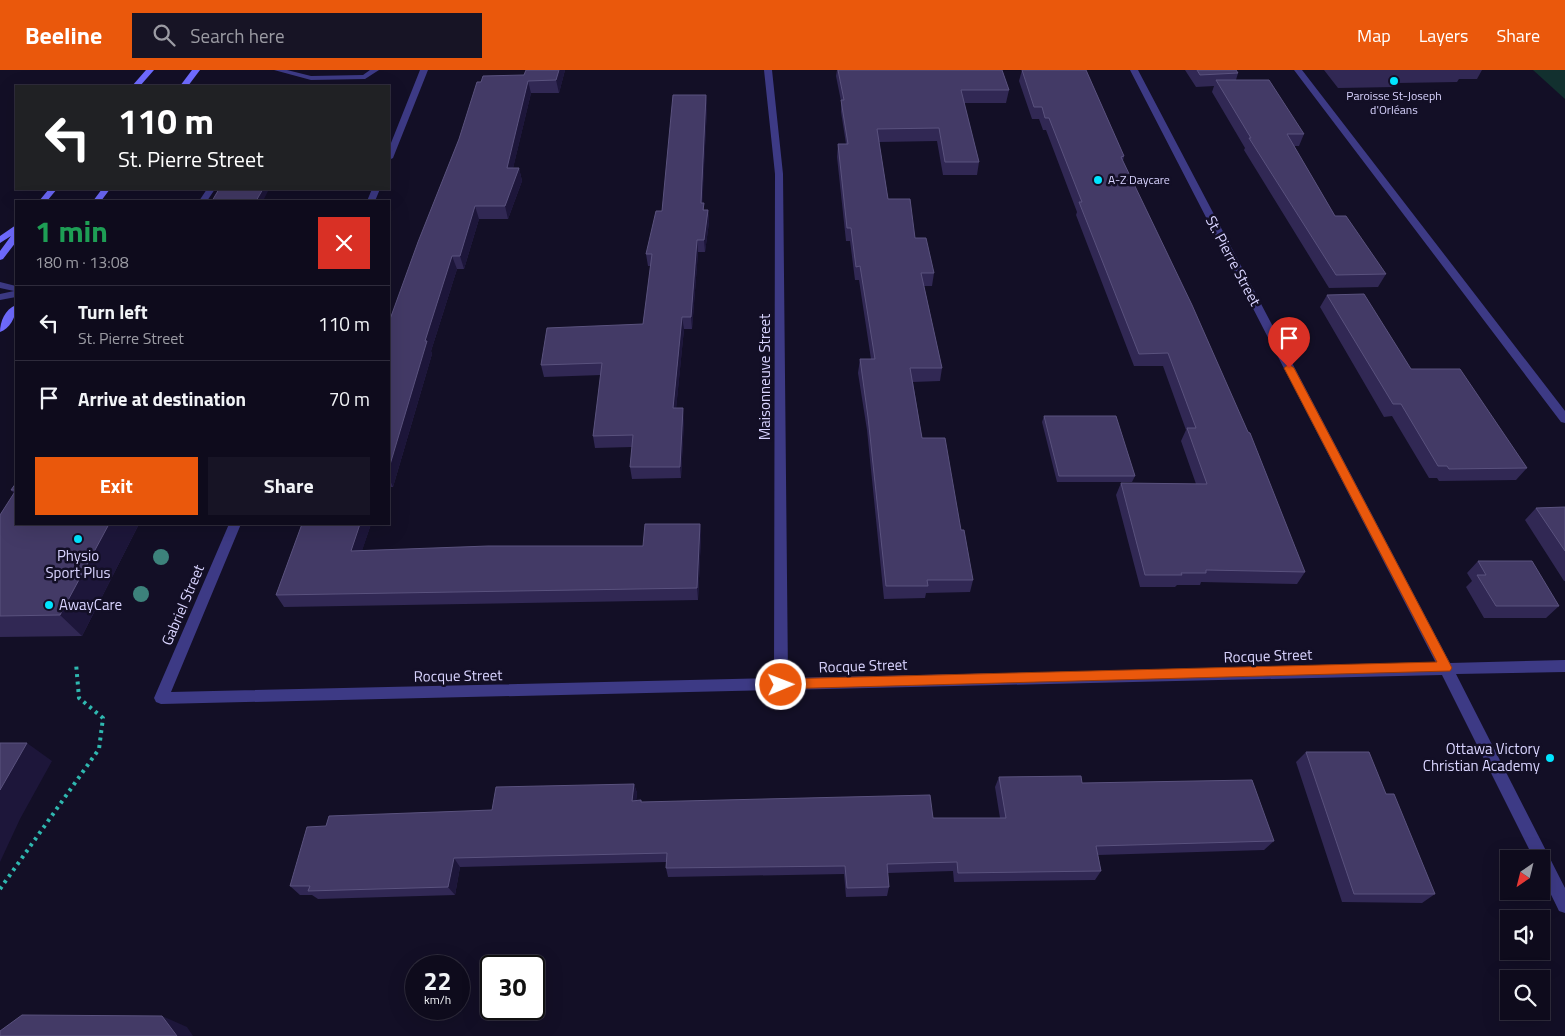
<!DOCTYPE html>
<meta charset="utf-8">
<style>
:root{--surface:#0e0b1c;--page:#171425;--text:#f1f3f6;--muted:#9b9ba3;--line:#2e2b3b;--accent:#ea580c}
body{margin:0;font-family:"Titillium Web",sans-serif;background:var(--page);color:var(--text);height:100vh;display:flex;flex-direction:column;font-size:19px;white-space:nowrap}
*{box-sizing:border-box;margin:0}
p{font-size:16px;color:var(--muted)}
.icon{flex:none;width:28px;height:28px;fill:none;stroke:currentColor;stroke-width:2;stroke-linecap:round;stroke-linejoin:round}
.map{position:relative;flex:1;overflow:hidden}
.sheet{position:absolute;left:15px;top:130px;width:375px;height:325px;display:flex;flex-direction:column;background:var(--surface);border-radius:0px;box-shadow:0 5px 20px #0002,0 0 0 1px var(--line)}
.sheet>*{flex:none}
.banner{position:absolute;left:15px;top:15px;width:375px;height:105px;border-radius:0px;box-shadow:0 5px 20px #0002,0 0 0 1px var(--line);background:#202124;color:#fff;overflow:hidden}
.needle{width:32px;rotate:215deg}
.controls{position:absolute;left:1500px;top:780px;display:grid;gap:10px}
.controls a{display:grid;place-items:center;width:50px;height:50px;border-radius:0px;background:var(--surface);box-shadow:0 5px 20px #0002,0 0 0 1px var(--line);font-size:25px}
.speed{position:absolute;left:405px;top:885px;display:flex;gap:10px;font-size:25px;font-weight:700;text-align:center}
.speed>*{display:grid;place-content:center;width:65px;height:65px;border-radius:50%;background:var(--surface);box-shadow:0 5px 20px #0002,0 0 0 1px var(--line);line-height:1}
.speed small{font-size:12px;font-weight:400}
.speed .limit{border:2px solid #111;border-radius:8px;background:#fff;color:#111}
.pin{position:absolute;display:grid;place-items:center;width:42px;height:42px;color:#fff;margin:-51px -21px;border-radius:50% 50% 50% 0;rotate:-45deg;box-shadow:0 0 5px #0007}
.pin .icon{rotate:45deg}
.me{position:absolute;width:55px;margin:-28px;rotate:89deg;stroke-linejoin:round;filter:drop-shadow(0 0 4px #0008)}
.turn{display:flex;align-items:center;gap:18px;height:105px;padding:0 20px;font-size:22px}
.turn .icon{width:65px;height:65px;stroke-width:2.5}
.turn b{display:block;font-size:35px;line-height:42px}
.round{display:grid;place-items:center;flex:none;width:52px;height:52px;border-radius:0px;background:var(--page)}
.summary{display:flex;align-items:center;justify-content:space-between;height:85px;padding:0 20px}
h1{font-size:30px;font-weight:700;line-height:38px;color:#1e9e55}
.primary-button{display:flex;gap:10px;margin-top:auto;padding:10px 20px}
.primary-button a{flex:1;height:58px;border-radius:0px;background:var(--accent);color:#fff;font-size:20px;font-weight:700;line-height:58px;text-align:center}
.primary-button a+a{background:var(--page);color:var(--text)}
ul{padding:0;list-style:none}
li{display:flex;align-items:center;gap:15px;height:75px;padding:0 20px;border-top:1px solid var(--line)}
li div{flex:1}
li b{display:block;font-size:19px}
li em{font-style:normal}
header{display:flex;align-items:center;gap:30px;box-sizing:border-box;height:70px;padding:0 25px;background:var(--accent);color:#fff}
header strong{font-size:24px}
nav{display:flex;gap:28px;margin-inline-start:auto;font-size:18px}
.search{width:350px;height:45px;background:var(--page);display:flex;align-items:center;gap:12px;box-sizing:border-box;padding:0 18px;border-radius:0px;color:var(--muted);font-size:19px}
.map>svg:first-child{display:block}
.green{fill:#12302f}
.lines{fill:none;stroke-linecap:round;stroke-linejoin:round}
.path{stroke:#2fb8b0;stroke-width:4;stroke-dasharray:3 4.5;stroke-linecap:butt}
.lane{fill:#3d3a85;fill-rule:evenodd}
.street{fill:#3d3a85;fill-rule:evenodd}
.secondary{fill:#6f6bff;fill-rule:evenodd}
.tree{fill:#3d827b}
.wall{fill:#312854}
.shaded-wall{fill:#1d163a}
.building{fill:#433a66;stroke:#5a527e}
.route{fill:#ea580c;stroke:#983908}
.poi-dot{fill:#00e5ff;stroke:#130f26;stroke-width:2}
.labels{text-anchor:middle;stroke-width:5;stroke-linejoin:round;paint-order:stroke}
.far-poi-label{font-size:12px;fill:#d9d4ff;stroke:#130f26}
.street-label{font-size:15px;fill:#d9d4ff;stroke:#130f26}
.poi-label{font-size:15px;fill:#d9d4ff;stroke:#130f26}
</style>
<header>
<strong>Beeline</strong>
<div class="search"><svg class="icon" aria-label="search" viewBox="0 0 24 24"><circle cx="10" cy="10" r="6"/><path d="M15 15l6 6"/></svg>Search here</div>
<nav><a>Map</a><a>Layers</a><a>Share</a></nav>
</header>
<div class="map">
<svg width="1565" height="966" viewBox="0 0 1565 966">
<rect width="100%" height="100%" fill="#130f26"/>
<!-- green -->
<path class="green" d="M 1533,0 L 1565,0 L 1565,29 Z"/>
<g class="lines">
<!-- path -->
<path class="path" d="M 0,819 L 99,679 L 103,648 L 79,628 L 76,593"/>
<!-- lane -->
<path class="lane" d="M 274,0 L 287,0 L 311,6 L 363,5 L 370,0 L 379,0 L 365,9 L 311,10 Z
M 1294,0 L 1302,0 L 1565,341 L 1565,353 L 1561,352 Z
M 207,119 L 215,119 L 207,131 L 199,131 Z
M 0,212 L 16,216 L 16,227 L 0,230 L 0,224 L 14,221 L 0,218 Z"/>
<!-- street -->
<path class="street" d="M 420,0 L 428,0 L 393,88 L 389,90 L 389,78 Z
M 764,0 L 772,0 L 783,104 L 788,608 L 1436,593 L 1130,0 L 1138,0 L 1450,593 L 1565,590 L 1565,602 L 1456,604 L 1565,818 L 1565,843 L 1559,841 L 1541,804 L 1541,789 L 1534,789 L 1442,605 L 161,634 L 156,632 L 154,628 L 229,454 L 241,454 L 171,622 L 774,608 L 775,104 Z
M 372,119 L 380,119 L 375,131 L 367,131 Z"/>
<!-- secondary -->
<path class="secondary" d="M 146,0 L 154,0 L 140,16 L 132,16 Z
M 192,0 L 200,0 L 188,16 L 180,16 Z
M 49,119 L 57,119 L 47,131 L 39,131 Z
M 102,119 L 110,119 L 101,131 L 93,131 Z
M 16,155 L 16,162 L 14,164 L 16,163 L 16,172 L 3,189 L 0,190 L 0,181 L 11,166 L 0,173 L 0,166 Z
M 16,235 C 17,245 10,259 0,262 C 0,252 5,239 16,235 Z"/>
</g>
<!-- trees -->
<g class="tree">
<circle cx="161" cy="487" r="8"/>
<circle cx="141" cy="524" r="8"/>
</g>
<!-- wall -->
<path class="wall" d="M 565,0 L 559,23 L 531,23 L 513,98 L 519,98 L 522,111 L 508,149 L 479,149 L 464,199 L 457,199 L 431,281 L 432,284 L 393,417 L 389,417 L 389,252 L 481,12 Z
M 837,0 L 1002,0 L 1009,20 L 1006,33 L 964,33 L 979,92 L 977,105 L 943,105 L 937,71 L 879,72 L 888,129 L 915,168 L 934,203 L 932,216 L 924,216 L 942,298 L 940,311 L 913,312 L 922,368 L 961,460 L 973,510 L 970,522 L 926,523 L 925,528 L 884,529 L 867,360 L 858,303 L 860,289 L 871,289 L 859,210 L 855,210 L 850,171 L 846,171 L 837,87 L 838,74 L 846,74 L 841,42 L 841,31 L 836,6 Z
M 1022,0 L 1086,0 L 1124,86 L 1123,91 L 1305,502 L 1297,514 L 1201,512 L 1200,515 L 1177,515 L 1175,517 L 1140,517 L 1116,425 L 1121,413 L 1196,414 L 1181,371 L 1186,360 L 1163,296 L 1134,296 L 1076,145 L 1077,142 L 1046,60 L 1043,60 L 1039,49 L 1032,49 L 1019,11 Z
M 1185,0 L 1236,0 L 1238,3 L 1236,10 L 1304,64 L 1299,76 L 1294,76 L 1335,146 L 1386,204 L 1378,217 L 1329,218 L 1244,80 L 1245,78 L 1212,22 L 1214,16 L 1196,17 Z
M 1324,0 L 1482,0 L 1477,9 L 1459,9 L 1457,12 L 1397,13 L 1395,17 L 1338,18 Z
M 706,25 L 707,37 L 702,133 L 704,133 L 704,140 L 708,140 L 709,152 L 705,182 L 698,182 L 692,259 L 684,259 L 676,338 L 684,350 L 681,408 L 632,409 L 630,397 L 632,377 L 595,378 L 593,366 L 601,305 L 544,307 L 541,295 L 643,254 L 651,196 L 648,196 L 646,184 Z
M 1327,225 L 1411,299 L 1527,398 L 1516,410 L 1439,411 L 1437,408 L 1429,408 L 1392,346 L 1384,347 L 1320,237 Z
M 1044,346 L 1135,406 L 1132,412 L 1057,412 L 1042,352 Z
M 16,413 L 16,454 L 139,454 L 82,566 L 0,567 L 0,445 L 14,423 L 11,420 Z
M 1565,437 L 1565,511 L 1564,511 L 1525,450 L 1536,438 Z
M 302,454 L 371,454 L 362,480 L 643,476 L 700,454 L 701,466 L 698,530 L 284,537 L 276,525 Z
M 1478,491 L 1559,536 L 1546,548 L 1484,548 L 1466,517 L 1472,511 L 1467,503 Z
M 1306,682 L 1386,724 L 1435,824 L 1422,833 L 1342,832 L 1296,692 Z
M 999,707 L 1082,713 L 1274,771 L 1264,780 L 1098,785 L 1101,801 L 1095,810 L 954,812 L 953,801 L 888,803 L 889,817 L 887,826 L 846,827 L 844,804 L 668,807 L 666,798 L 666,792 L 460,797 L 455,825 L 318,829 L 312,825 L 300,825 L 290,816 L 326,756 L 492,740 L 634,714 L 637,723 L 636,731 L 641,730 L 642,732 L 933,748 L 1000,748 L 995,717 Z"/>
<!-- shaded-wall -->
<path class="shaded-wall" d="M 559,0 L 565,0 L 559,23 L 556,10 Z
M 528,11 L 531,23 L 510,111 L 507,98 Z
M 706,25 L 707,37 L 702,145 L 701,133 Z
M 519,98 L 522,111 L 508,149 L 505,136 Z
M 263,119 L 269,119 L 263,131 L 256,131 Z
M 475,136 L 479,149 L 464,199 L 460,186 Z
M 708,140 L 709,152 L 705,182 L 704,170 Z
M 697,170 L 698,182 L 692,259 L 691,247 Z
M 452,186 L 457,199 L 431,281 L 432,284 L 393,417 L 389,408 L 389,398 L 425,271 Z
M 682,247 L 684,259 L 675,350 L 673,338 Z
M 683,338 L 684,350 L 681,408 L 680,397 Z
M 109,454 L 139,454 L 82,566 L 60,545 Z
M 360,454 L 371,454 L 358,493 L 351,481 Z
M 700,454 L 701,466 L 698,530 L 697,518 Z
M 27,673 L 52,691 L 20,749 L 0,792 L 0,720 Z
M 634,714 L 637,723 L 635,740 L 632,731 Z
M 454,788 L 460,797 L 455,825 L 448,817 Z
M 162,946 L 187,957 L 193,966 L 177,966 Z"/>
<!-- building -->
<path class="building" d="M 526,0 L 559,0 L 556,10 L 528,11 L 507,98 L 519,98 L 505,136 L 475,136 L 460,186 L 452,186 L 425,271 L 427,271 L 389,398 L 389,252 L 418,172 L 459,69 L 477,12 L 481,12 L 483,6 L 524,5 Z
M 838,0 L 1002,0 L 1009,20 L 961,20 L 979,92 L 945,92 L 939,58 L 877,59 L 888,129 L 910,129 L 915,168 L 926,168 L 934,203 L 921,203 L 942,298 L 910,298 L 922,368 L 945,368 L 961,460 L 964,460 L 973,510 L 927,510 L 928,516 L 886,516 L 868,347 L 860,289 L 875,289 L 860,196 L 856,197 L 851,158 L 847,158 L 838,74 L 848,74 L 841,30 L 844,30 Z
M 1022,0 L 1086,0 L 1124,86 L 1121,87 L 1192,235 L 1248,362 L 1250,363 L 1305,502 L 1206,500 L 1206,503 L 1181,503 L 1182,505 L 1145,505 L 1121,413 L 1207,414 L 1187,358 L 1196,358 L 1168,283 L 1139,284 L 1079,132 L 1082,132 L 1049,48 L 1045,48 L 1042,37 L 1034,37 Z
M 1197,0 L 1236,0 L 1238,3 L 1200,5 Z
M 1216,10 L 1269,10 L 1304,64 L 1287,64 L 1335,146 L 1346,146 L 1386,204 L 1336,205 L 1249,68 L 1251,68 Z
M 673,25 L 706,25 L 701,133 L 704,133 L 703,140 L 708,140 L 704,170 L 697,170 L 691,247 L 682,247 L 673,338 L 683,338 L 680,397 L 630,397 L 633,365 L 593,366 L 602,293 L 541,295 L 547,258 L 643,254 L 652,184 L 646,184 L 656,141 L 662,141 Z
M 219,119 L 263,119 L 256,131 L 212,131 Z
M 1364,224 L 1411,299 L 1460,299 L 1527,398 L 1449,399 L 1447,396 L 1438,396 L 1401,334 L 1393,334 L 1327,225 Z
M 1044,346 L 1116,346 L 1135,406 L 1059,406 Z
M 16,413 L 16,420 L 11,420 Z
M 16,420 L 16,454 L 109,454 L 60,545 L 0,546 L 0,445 Z
M 1565,437 L 1565,481 L 1536,438 Z
M 302,454 L 360,454 L 351,481 L 488,476 L 643,476 L 645,454 L 700,454 L 697,518 L 276,525 Z
M 1478,491 L 1532,491 L 1559,536 L 1496,536 L 1477,505 L 1486,505 Z
M 0,673 L 27,673 L 0,720 Z
M 1306,682 L 1369,682 L 1386,724 L 1394,724 L 1435,824 L 1354,824 Z
M 1081,706 L 1082,713 L 1252,710 L 1274,771 L 1096,776 L 1101,801 L 958,803 L 957,792 L 887,794 L 889,817 L 847,818 L 845,796 L 666,798 L 667,783 L 454,788 L 448,817 L 308,821 L 310,816 L 290,816 L 307,757 L 326,756 L 329,746 L 492,740 L 496,717 L 634,714 L 632,731 L 641,730 L 641,732 L 930,725 L 933,748 L 1006,748 L 999,707 Z
M 22,945 L 162,946 L 177,966 L 0,966 L 0,961 Z"/>
<!-- route -->
<path class="route" d="M 1289,294 L 1294,298 L 1450,594 L 1452,598 L 1450,601 L 777,619 L 775,615 L 777,611 L 781,609 L 1437,592 L 1284,298 Z"/>
<!-- markers -->
<g class="poi-dot">
<circle cx="1394" cy="11" r="5"/>
<circle cx="1098" cy="110" r="5"/>
<circle cx="78" cy="469" r="5"/>
<circle cx="49" cy="535" r="5"/>
<circle cx="1550" cy="688" r="5"/>
</g>
<g class="labels">
<!-- far-poi labels -->
<g class="far-poi-label">
<text x="1394" y="30">Paroisse St-Joseph<tspan x="1394" dy="14">d'Orléans</tspan></text>
<text x="1108" y="114" text-anchor="start">A-Z Daycare</text>
</g>
<!-- street labels -->
<g class="street-label">
<text transform="translate(1233 191) rotate(62)" y="5">St. Pierre Street</text>
<text transform="translate(765 307) rotate(-90)" y="5">Maisonneuve Street</text>
<text transform="translate(183 535) rotate(-67)" y="5">Gabriel Street</text>
<text transform="translate(1268 586) rotate(-2)" y="5">Rocque Street</text>
<text transform="translate(863 596) rotate(-2)" y="5">Rocque Street</text>
<text transform="translate(458 606) rotate(-1)" y="5">Rocque Street</text>
</g>
<!-- poi labels -->
<g class="poi-label">
<text x="78" y="491">Physio<tspan x="78" dy="17">Sport Plus</tspan></text>
<text x="59" y="540" text-anchor="start">AwayCare</text>
<text x="1540" y="684" text-anchor="end">Ottawa Victory<tspan x="1540" dy="17">Christian Academy</tspan></text>
</g>
</g>
</svg>
<div class="controls">
<a><svg class="needle" viewBox="-14 -14 28 28"><path d="M0-13l5 13h-10z" fill="#e53935"/><path d="M0 13l5-13h-10z" fill="#9b9ba3"/></svg></a>
<a><svg class="icon" aria-label="sound" viewBox="0 0 24 24"><path d="M4 9h4l5-4v14l-5-4H4zM17 9q2 3 0 6"/></svg></a>
<a><svg class="icon" aria-label="search" viewBox="0 0 24 24"><circle cx="10" cy="10" r="6"/><path d="M15 15l6 6"/></svg></a>
</div>
<div class="speed"><div>22<small>km/h</small></div><div class="limit">30</div></div>
<div class="pin" style="left:1289px;top:298px;background:#d93025"><svg class="icon" aria-label="arrive" viewBox="0 0 24 24"><path d="M6 21V4h12l-3 4 3 4H6"/></svg></div>
<svg class="me" style="left:781px;top:615px" viewBox="-20 -20 40 40"><circle r="17" fill="#ea580c" stroke="#fff" stroke-width="3"/><path d="M0-11L8 9 0 5-8 9z" fill="#fff"/></svg>
<div class="banner">
<div class="turn"><svg class="icon" aria-label="left" viewBox="0 0 24 24"><path d="M17 20v-9H6M10 6l-5 5 5 5"/></svg><div><b>110 m</b>St. Pierre Street</div></div>
</div>
<section class="sheet">
<div class="summary"><div><h1>1 min</h1><p>180 m · 13:08</p></div><a class="round" style="background:#d93025;color:#fff"><svg class="icon" aria-label="close" viewBox="0 0 24 24"><path d="M6 6l12 12M18 6L6 18"/></svg></a></div>
<ul>
<li><svg class="icon" aria-label="left" viewBox="0 0 24 24"><path d="M17 20v-9H6M10 6l-5 5 5 5"/></svg><div><b>Turn left</b><p>St. Pierre Street</p></div><em>110 m</em></li>
<li><svg class="icon" aria-label="arrive" viewBox="0 0 24 24"><path d="M6 21V4h12l-3 4 3 4H6"/></svg><div><b>Arrive at destination</b></div><em>70 m</em></li>
</ul>
<div class="primary-button"><a>Exit</a><a>Share</a></div>
</section>
</div>
